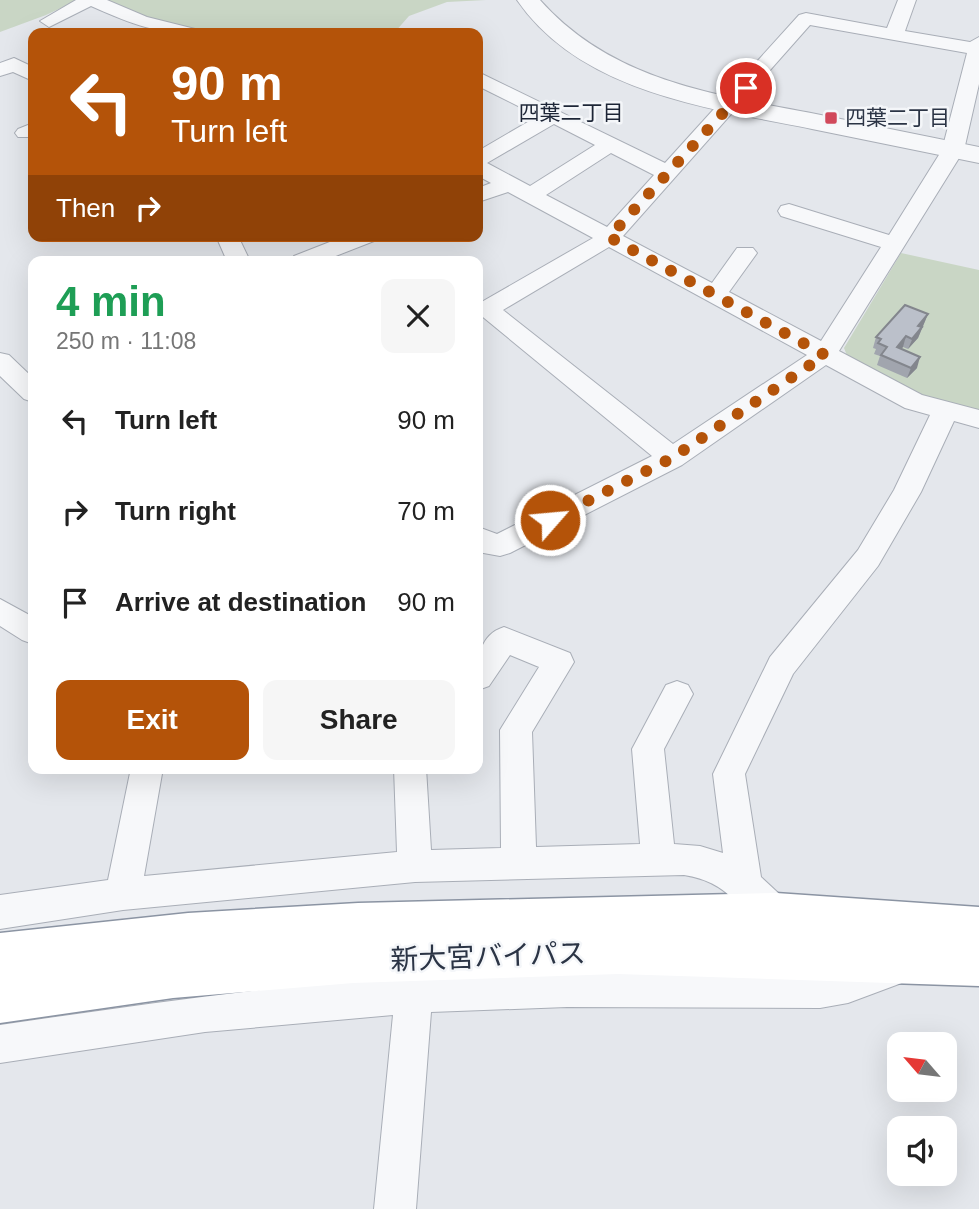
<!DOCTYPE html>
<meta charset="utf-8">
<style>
:root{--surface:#fff;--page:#f6f6f6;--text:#222;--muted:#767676;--accent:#b45309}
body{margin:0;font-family:Arial,"Noto Sans JP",sans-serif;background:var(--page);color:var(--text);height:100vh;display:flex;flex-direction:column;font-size:26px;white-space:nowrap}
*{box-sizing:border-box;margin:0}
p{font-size:23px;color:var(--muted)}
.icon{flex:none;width:38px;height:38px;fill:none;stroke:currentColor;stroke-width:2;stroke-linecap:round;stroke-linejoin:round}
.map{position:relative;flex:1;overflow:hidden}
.drawer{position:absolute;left:28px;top:256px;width:455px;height:518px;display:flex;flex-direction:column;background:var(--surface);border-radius:14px;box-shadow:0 7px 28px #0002}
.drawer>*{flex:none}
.hud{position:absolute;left:28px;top:28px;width:455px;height:214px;border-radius:14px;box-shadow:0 7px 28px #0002;background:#b45309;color:#fff;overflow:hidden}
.needle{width:46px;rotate:298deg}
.controls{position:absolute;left:887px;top:1032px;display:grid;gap:14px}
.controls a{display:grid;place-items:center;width:70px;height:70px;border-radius:14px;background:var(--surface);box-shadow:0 7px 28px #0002;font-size:35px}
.pin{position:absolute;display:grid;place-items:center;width:60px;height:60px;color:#fff;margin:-30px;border:4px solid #fff;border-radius:50%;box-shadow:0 2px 7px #0007}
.me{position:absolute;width:77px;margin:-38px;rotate:63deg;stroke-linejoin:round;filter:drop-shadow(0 0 5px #0008)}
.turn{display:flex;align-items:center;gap:24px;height:147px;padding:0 28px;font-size:32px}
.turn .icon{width:91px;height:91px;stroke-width:2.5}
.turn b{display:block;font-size:49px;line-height:60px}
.then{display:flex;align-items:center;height:66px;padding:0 28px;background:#0003;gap:14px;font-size:26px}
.round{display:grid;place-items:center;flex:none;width:74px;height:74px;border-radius:14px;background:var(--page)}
.headline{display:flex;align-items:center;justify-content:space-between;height:119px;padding:0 28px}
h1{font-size:42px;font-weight:700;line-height:52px;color:#1e9e55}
.cta{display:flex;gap:14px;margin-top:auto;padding:14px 28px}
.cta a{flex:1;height:80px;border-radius:14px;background:var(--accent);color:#fff;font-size:28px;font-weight:700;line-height:80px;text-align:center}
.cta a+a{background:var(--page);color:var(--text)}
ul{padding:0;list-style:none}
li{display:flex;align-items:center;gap:21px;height:91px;padding:0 28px}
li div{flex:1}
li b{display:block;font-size:26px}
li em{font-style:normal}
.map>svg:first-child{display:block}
.green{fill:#c9d6c5}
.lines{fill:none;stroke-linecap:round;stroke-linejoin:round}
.minor-casing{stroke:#a9aeb7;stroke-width:2}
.tertiary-casing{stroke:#a9aeb7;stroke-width:2}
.trunk-casing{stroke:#8b94a3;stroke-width:3}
.minor{fill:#f7f8fa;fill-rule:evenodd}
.tertiary{fill:#f7f8fa;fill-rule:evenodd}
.trunk{fill:#fff;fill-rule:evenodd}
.wall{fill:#a1a5ae}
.shaded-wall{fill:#83868d}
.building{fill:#bbc0ca;stroke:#83868d;stroke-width:2}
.route{stroke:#b45309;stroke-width:12;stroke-dasharray:0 21.6}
.poi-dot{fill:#d1495b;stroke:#f4f6f9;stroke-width:2.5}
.labels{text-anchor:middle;stroke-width:5;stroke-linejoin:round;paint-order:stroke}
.far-neighbourhood-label{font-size:21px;fill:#1d2536;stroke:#f4f6f9}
.far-poi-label{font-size:21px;fill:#2b3445;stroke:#f4f6f9;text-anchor:start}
.near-street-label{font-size:28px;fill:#2b3445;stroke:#f4f6f9}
</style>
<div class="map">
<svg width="979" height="1209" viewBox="0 0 979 1209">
<rect width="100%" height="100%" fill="#e4e7ec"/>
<!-- green -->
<path class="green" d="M 0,0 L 78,0 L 46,15 L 0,32 Z
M 103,0 L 486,0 L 447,2 L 409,16 L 394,33 L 207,33 L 136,14 Z
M 901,253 L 979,270 L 979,411 L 921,396 L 848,358 L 844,348 Z"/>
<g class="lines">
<!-- minor casing -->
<g class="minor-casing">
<path id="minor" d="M 76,0 L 107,0 L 147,17 L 195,29 L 197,33 C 158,35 127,22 91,6 L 49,27 L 40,21 Z
M 898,0 L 916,0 L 905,31 L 970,42 L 979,37 L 979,84 L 964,150 L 839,351 L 922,395 L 979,410 L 979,428 L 954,421 L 921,492 L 878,566 L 793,674 L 745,774 L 761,877 L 789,903 L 794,915 L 789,927 L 776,932 C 738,917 736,883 684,875 L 415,882 L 123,910 L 0,929 L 0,895 L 108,880 L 131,768 L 163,768 L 144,876 L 397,852 L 394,768 L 426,768 L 431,850 L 501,848 L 500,730 L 539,667 L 510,655 L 489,686 L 478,690 C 478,664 476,636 504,627 L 570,653 L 574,662 L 532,732 L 536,847 L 640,844 L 632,749 L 666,685 L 677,681 L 688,685 L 693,694 L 664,749 L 674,844 L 700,846 L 723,853 L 713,774 L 770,657 L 858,550 L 894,490 L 930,415 L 905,408 L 826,365 L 682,465 L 510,553 L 500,556 L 478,552 L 478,527 L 497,534 L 652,456 L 478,313 L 478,304 L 593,238 L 508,192 L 478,202 L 478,188 L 491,183 L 478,176 L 478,151 L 538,116 L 478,86 L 478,72 L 665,163 L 799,15 L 806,13 L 887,28 ZM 810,25 L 967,53 L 942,150 L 889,235 L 789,204 L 781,206 L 778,211 L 781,216 L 881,247 L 821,341 L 729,292 L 757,253 L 753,248 L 737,248 L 712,283 L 623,236 ZM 554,124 L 595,145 L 530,186 L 487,163 ZM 611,153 L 654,175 L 607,227 L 546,195 ZM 609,247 L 807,355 L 673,444 L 503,310 Z
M 14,58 L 33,67 L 33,81 L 13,72 L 0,76 L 0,63 Z
M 33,123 L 33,137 L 18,137 L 15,133 L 18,129 Z
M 216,236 L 238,236 L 250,261 L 227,261 Z
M 345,236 L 377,236 L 374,241 L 323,261 L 291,261 L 294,256 Z
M 0,353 L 9,355 L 33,378 L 33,402 L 24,399 L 0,376 Z
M 0,599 L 33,617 L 33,644 L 22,640 L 0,626 Z
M 894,951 L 907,957 L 912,969 L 907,981 L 848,1003 L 820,1008 L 567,1007 L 431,1012 L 416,1209 L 374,1209 L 393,1015 L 205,1032 L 0,1063 L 0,1025 C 138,1005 277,984 417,977 C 551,970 685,971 820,972 L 848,967 Z"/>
</g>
<!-- tertiary casing -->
<g class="tertiary-casing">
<path id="tertiary" d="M 517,0 L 540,0 C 611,80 711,94 811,113 C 867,124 923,136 979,147 L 979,163 C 923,152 868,140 812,129 C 709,108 581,93 517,0 Z"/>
</g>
<!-- trunk casing -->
<g class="trunk-casing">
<path id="trunk" d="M 776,893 L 979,907 L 979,986 L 618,974 L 353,983 L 173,998 L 0,1023 L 0,933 L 188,913 L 358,903 Z"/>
</g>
<!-- minor -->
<use href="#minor" class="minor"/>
<!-- tertiary -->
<use href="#tertiary" class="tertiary"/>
<!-- trunk -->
<use href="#trunk" class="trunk"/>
</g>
<!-- wall -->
<path class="wall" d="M 928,314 L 918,338 L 908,349 L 903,347 L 901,349 L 917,368 L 907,378 L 877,365 L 880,356 L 874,354 L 876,349 L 873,348 L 876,337 Z"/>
<!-- shaded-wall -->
<path class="shaded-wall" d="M 928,314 L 918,338 L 908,349 L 918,326 Z
M 906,336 L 903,347 L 894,358 L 897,347 Z
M 920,357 L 917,368 L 907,378 L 911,368 Z"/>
<!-- building -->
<path class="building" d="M 905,305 L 928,314 L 918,326 L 922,327 L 912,339 L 906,336 L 897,347 L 920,357 L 911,368 L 881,355 L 887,347 L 878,343 L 881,339 L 876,337 Z"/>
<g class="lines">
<!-- route -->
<path class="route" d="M 550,520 L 672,458 L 825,355 L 609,237 L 746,88"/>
</g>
<!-- markers -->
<rect class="poi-dot" x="824" y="111" width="14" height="14" rx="3.5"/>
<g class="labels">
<!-- far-neighbourhood labels -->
<g class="far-neighbourhood-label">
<text x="571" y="120">四葉二丁目</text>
</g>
<!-- far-poi labels -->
<g class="far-poi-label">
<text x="845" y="125">四葉二丁目</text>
</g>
<!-- near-street labels -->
<g class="near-street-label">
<text transform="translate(488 956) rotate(-2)" y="10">新大宮バイパス</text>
</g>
</g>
</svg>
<div class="controls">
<a><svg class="needle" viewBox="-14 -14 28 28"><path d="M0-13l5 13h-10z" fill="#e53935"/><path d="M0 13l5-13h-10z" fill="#767676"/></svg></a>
<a><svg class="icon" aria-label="sound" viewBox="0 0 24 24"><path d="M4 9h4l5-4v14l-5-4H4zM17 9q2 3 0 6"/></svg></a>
</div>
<div class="pin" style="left:746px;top:88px;background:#d93025"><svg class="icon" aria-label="arrive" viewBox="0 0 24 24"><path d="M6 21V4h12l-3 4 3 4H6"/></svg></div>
<svg class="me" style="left:550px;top:520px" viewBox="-20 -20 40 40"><circle r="17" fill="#b45309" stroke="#fff" stroke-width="3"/><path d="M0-11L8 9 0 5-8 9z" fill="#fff"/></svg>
<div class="hud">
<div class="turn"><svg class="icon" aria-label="left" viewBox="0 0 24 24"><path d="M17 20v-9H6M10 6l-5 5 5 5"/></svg><div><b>90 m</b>Turn left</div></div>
<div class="then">Then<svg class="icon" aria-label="right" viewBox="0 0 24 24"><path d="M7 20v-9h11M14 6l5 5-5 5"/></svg></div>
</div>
<section class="drawer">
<div class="headline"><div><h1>4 min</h1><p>250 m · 11:08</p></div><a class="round"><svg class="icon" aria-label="close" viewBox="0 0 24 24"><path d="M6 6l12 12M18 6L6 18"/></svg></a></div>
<ul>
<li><svg class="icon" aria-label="left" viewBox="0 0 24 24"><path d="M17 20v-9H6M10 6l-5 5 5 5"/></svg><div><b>Turn left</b></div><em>90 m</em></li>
<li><svg class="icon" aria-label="right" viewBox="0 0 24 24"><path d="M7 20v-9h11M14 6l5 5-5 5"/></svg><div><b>Turn right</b></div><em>70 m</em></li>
<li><svg class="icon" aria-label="arrive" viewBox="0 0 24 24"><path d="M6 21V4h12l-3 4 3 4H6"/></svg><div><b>Arrive at destination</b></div><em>90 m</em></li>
</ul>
<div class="cta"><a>Exit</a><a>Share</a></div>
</section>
</div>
